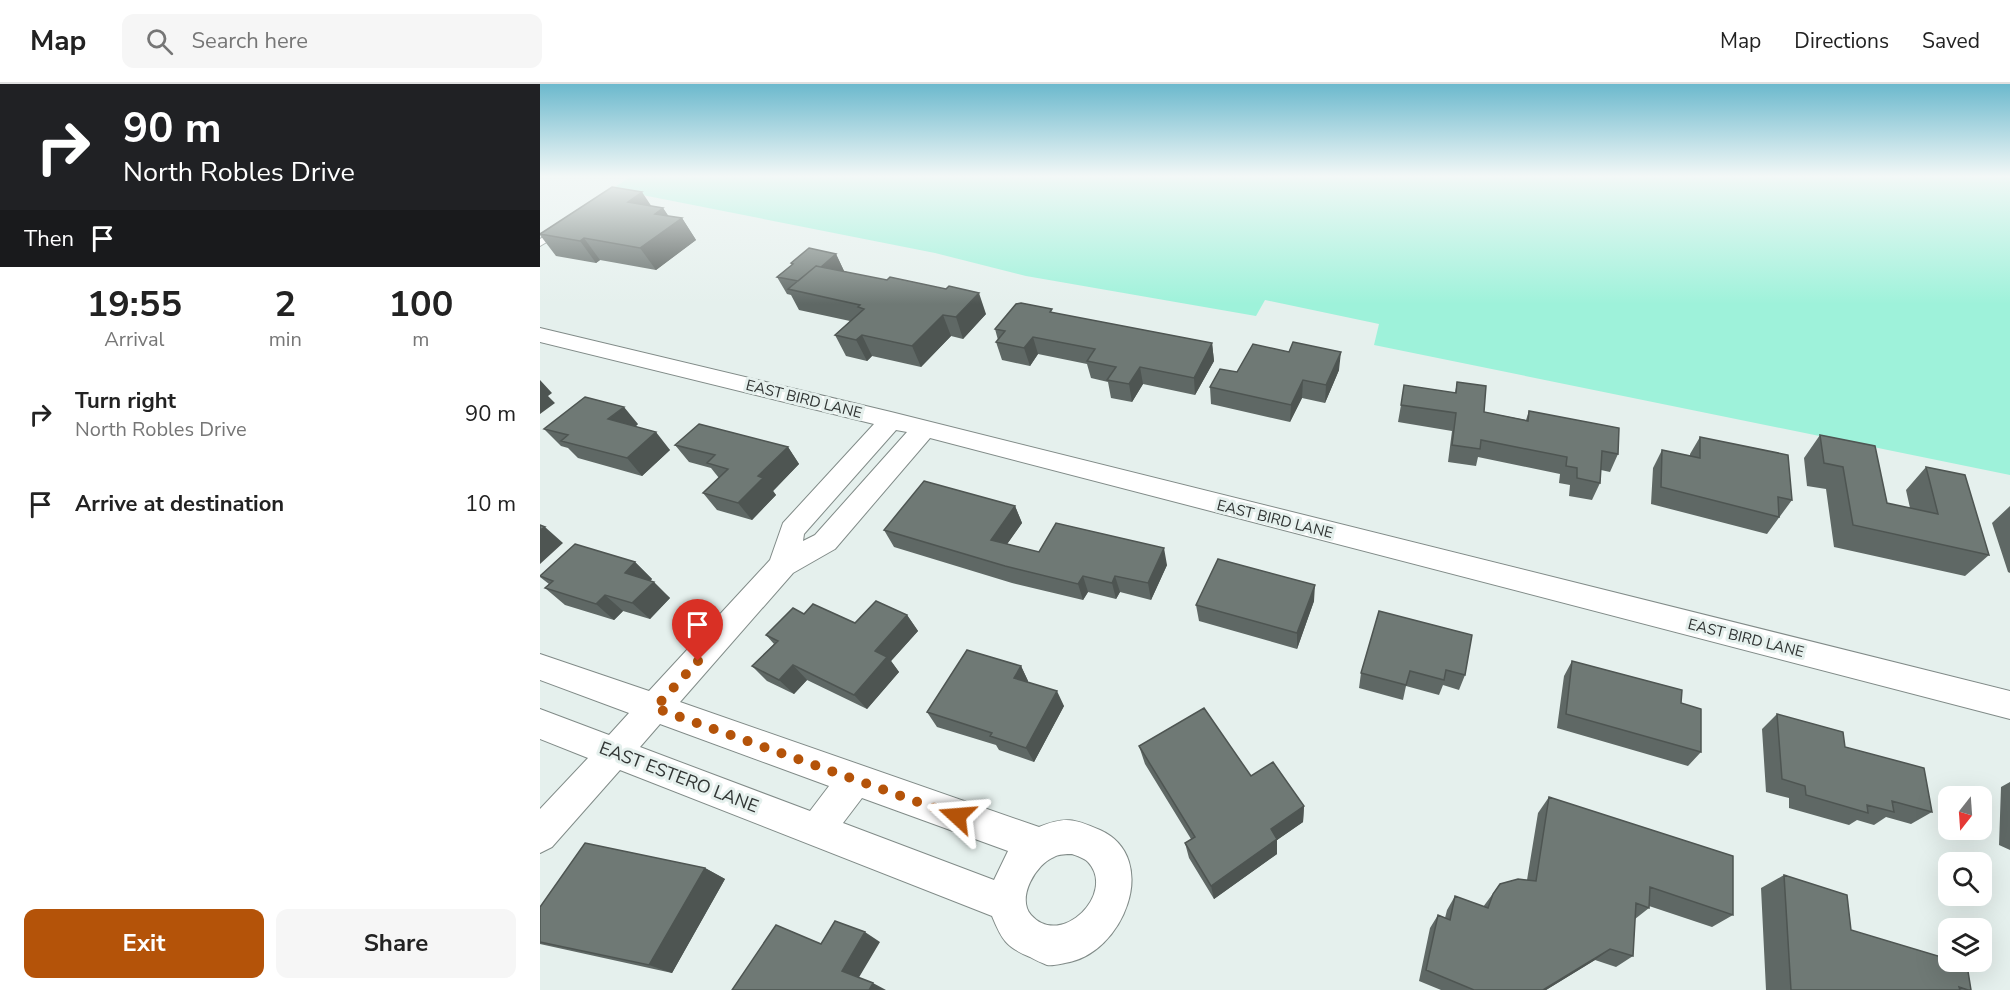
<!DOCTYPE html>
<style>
:root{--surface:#fff;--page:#f6f6f6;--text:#222;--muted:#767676;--line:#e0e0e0;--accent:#b45309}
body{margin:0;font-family:"Nunito Sans",sans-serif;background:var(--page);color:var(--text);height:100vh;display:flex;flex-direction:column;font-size:22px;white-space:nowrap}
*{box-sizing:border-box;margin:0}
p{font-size:20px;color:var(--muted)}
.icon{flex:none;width:33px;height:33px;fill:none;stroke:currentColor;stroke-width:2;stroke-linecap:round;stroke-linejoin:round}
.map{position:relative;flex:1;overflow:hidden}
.panel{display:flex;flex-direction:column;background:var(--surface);width:540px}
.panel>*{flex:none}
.top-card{background:#202124;color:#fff;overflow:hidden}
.needle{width:39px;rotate:197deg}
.tools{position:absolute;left:1398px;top:702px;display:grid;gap:12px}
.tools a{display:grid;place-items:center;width:54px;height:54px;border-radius:12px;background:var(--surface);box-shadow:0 6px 24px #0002;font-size:30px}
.pin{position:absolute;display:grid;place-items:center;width:51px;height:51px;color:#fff;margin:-62px -26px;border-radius:50% 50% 50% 0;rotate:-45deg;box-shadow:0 0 6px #0007}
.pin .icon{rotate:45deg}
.me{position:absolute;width:66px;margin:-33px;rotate:289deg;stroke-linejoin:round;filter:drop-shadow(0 0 4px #0008)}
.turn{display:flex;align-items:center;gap:21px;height:126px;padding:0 24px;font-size:27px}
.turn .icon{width:78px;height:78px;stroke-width:2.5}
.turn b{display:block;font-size:42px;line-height:51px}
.then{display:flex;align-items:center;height:57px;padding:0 24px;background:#0003;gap:12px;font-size:22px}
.eta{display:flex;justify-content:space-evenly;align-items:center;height:102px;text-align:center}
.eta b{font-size:36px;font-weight:700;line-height:42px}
.primary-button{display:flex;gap:12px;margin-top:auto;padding:12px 24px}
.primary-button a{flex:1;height:69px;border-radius:12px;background:var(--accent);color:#fff;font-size:24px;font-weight:700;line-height:69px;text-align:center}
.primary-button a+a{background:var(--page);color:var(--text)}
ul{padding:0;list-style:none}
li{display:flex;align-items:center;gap:18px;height:90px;padding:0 24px}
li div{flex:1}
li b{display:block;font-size:22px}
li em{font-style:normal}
header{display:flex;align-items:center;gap:36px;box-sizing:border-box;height:84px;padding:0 30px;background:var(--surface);border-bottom:2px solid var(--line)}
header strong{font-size:28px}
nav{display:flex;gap:33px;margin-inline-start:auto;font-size:21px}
.search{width:420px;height:54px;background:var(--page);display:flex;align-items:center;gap:15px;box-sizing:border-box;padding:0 21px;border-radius:12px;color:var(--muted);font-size:22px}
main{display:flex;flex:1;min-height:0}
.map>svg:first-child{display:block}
.green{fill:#9ef2da}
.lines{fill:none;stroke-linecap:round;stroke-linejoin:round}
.lane-casing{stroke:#818b88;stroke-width:2}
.street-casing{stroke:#818b88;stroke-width:2}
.lane{fill:#fff;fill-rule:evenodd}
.street{fill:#fff;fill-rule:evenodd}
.wall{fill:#5f6865}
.shaded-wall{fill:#4e5552}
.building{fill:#6f7975;stroke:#4e5552;stroke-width:1.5}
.route{stroke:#b45309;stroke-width:10;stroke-dasharray:0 18}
.labels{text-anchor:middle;stroke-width:6;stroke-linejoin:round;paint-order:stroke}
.street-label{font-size:15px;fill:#303433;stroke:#e5f0ed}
.near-street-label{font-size:18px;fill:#303433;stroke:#e5f0ed}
</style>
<header>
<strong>Map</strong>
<div class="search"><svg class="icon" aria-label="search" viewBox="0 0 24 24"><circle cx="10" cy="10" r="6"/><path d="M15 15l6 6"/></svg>Search here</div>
<nav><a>Map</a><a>Directions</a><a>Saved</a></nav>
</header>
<main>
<section class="panel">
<div class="top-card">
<div class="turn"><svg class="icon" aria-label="right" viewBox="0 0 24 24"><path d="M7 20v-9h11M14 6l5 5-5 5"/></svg><div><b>90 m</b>North Robles Drive</div></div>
<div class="then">Then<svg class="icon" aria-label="arrive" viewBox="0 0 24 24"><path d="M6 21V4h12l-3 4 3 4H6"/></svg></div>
</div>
<div class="eta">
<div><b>19:55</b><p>Arrival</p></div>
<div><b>2</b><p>min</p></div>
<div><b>100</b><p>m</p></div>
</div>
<ul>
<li><svg class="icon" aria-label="right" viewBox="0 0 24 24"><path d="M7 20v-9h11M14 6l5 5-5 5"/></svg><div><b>Turn right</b><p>North Robles Drive</p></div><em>90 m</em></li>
<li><svg class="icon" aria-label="arrive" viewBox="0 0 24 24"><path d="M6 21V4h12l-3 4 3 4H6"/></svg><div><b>Arrive at destination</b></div><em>10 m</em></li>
</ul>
<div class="primary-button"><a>Exit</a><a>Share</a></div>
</section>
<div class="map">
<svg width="1470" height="906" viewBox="0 0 1470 906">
<rect width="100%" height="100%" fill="#e5f0ed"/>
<!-- green -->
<path class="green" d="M 90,93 L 1470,93 L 1470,391 L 834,261 L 839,240 L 725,216 L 716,232 L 486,192 L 395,169 L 72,105 Z"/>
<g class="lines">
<!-- lane casing -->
<g class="lane-casing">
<path id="lane" d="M 19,144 L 24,147 L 22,149 L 0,162 L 0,155 Z"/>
</g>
<!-- street casing -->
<g class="street-casing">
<path id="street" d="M 0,244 L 351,328 L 1470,607 L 1470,635 L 390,354 L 295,465 L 253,489 L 140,618 L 499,743 C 526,732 534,735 560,746 C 622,774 583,871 525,879 C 520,880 512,882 507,881 C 502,879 495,876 490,873 C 466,863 462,856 452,832 L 80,686 L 12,763 L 0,769 L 0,725 L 48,674 L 0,655 L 0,625 L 69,651 L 89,629 L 0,596 L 0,570 L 109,607 L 230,476 L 243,439 L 334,340 L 0,258 ZM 356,346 L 367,348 L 275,451 L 263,457 L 264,450 ZM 120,640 L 289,702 L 270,727 L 100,663 ZM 322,714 L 468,767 L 454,796 L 303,739 ZM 532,770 C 537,772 544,774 548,778 C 577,809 521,865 491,831 C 476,814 496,780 514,773 C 519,770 526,770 532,770 Z"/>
</g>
<!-- lane -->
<use href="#lane" class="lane"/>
<!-- street -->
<use href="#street" class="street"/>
</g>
<!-- wall -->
<path class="wall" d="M 111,122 L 123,124 L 128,132 L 142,134 L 156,156 L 116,186 L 60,176 L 56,179 L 16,172 L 0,151 L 0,149 Z
M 296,170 L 304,187 L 446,230 L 423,255 L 411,252 L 381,283 L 332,272 L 327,277 L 306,272 L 295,251 L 310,237 L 259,226 L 251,211 L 247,210 L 237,193 L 252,181 L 251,179 Z
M 513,229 L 672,259 L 674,277 L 655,311 L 603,300 L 592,318 L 571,314 L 568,298 L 551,294 L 547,280 L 498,270 L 490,282 L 462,276 L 456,258 L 458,256 L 455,245 Z
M 799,286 L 785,319 L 762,314 L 750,338 L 671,320 L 670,303 L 697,288 Z
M 917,298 L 944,328 L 986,336 L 989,327 L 1078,370 L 1070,388 L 1061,386 L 1060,399 L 1052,416 L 1029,412 L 1030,401 L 1019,399 L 1020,390 L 938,373 L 936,382 L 908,378 L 912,347 L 858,338 L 861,321 L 915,309 Z
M 98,340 L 95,343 L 130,366 L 102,392 L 38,374 L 28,364 L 21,362 L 4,345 Z
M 1280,351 L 1347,419 L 1370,424 L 1366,406 L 1386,383 L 1449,471 L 1425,492 L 1294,463 L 1286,405 L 1267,402 L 1264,374 Z
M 1160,353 L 1252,416 L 1227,450 L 1111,420 L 1113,384 L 1122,366 L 1150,372 L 1150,370 Z
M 135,361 L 248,363 L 259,380 L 233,407 L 236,411 L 212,436 L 177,426 L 163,409 L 179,394 L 171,384 L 149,378 Z
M 475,422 L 482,439 L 467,460 L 499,468 L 627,481 L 611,516 L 580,508 L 576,515 L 548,508 L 543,516 L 472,499 L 354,463 L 344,446 Z
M 1470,422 L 1470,489 L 1468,488 L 1452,439 Z
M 95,478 L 112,495 L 110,497 L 130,514 L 110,535 L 83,527 L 74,536 L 25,521 L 5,504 L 9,500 L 0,493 Z
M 774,517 L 757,565 L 659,537 L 656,521 Z
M 839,527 L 925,591 L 919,606 L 903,601 L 899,611 L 866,602 L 863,616 L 819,604 L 821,589 Z
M 367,531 L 378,547 L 351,577 L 359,588 L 327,625 L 267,596 L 254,610 L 227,597 L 212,582 L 234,560 L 226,551 L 315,539 Z
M 1032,577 L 1161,668 L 1148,682 L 1017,644 L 1024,592 Z
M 481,582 L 488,597 L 488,598 L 524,622 L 494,678 L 459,666 L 456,661 L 397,643 L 387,628 Z
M 1237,630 L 1305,663 L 1392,728 L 1371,740 L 1346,733 L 1334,741 L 1317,736 L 1309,741 L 1249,724 L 1249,714 L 1226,708 L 1222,645 Z
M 599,662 L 711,692 L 764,722 L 763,738 L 737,756 L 737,770 L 674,815 L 649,774 L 645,759 L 651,755 L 605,680 Z
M 1470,698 L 1470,766 L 1459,761 L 1461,703 Z
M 1009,713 L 1193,831 L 1172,843 L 1109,822 L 1109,824 L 1095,835 L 1093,872 L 1076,883 L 1055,876 L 1006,906 L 901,906 L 879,897 L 890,844 L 898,831 L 905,834 L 907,826 L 915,812 L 943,823 L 960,800 L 987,796 L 998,729 Z
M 165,784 L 185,795 L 132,889 L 0,860 L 0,823 Z
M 1244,791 L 1311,846 L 1431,906 L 1226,906 L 1221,804 Z"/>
<!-- shaded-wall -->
<path class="shaded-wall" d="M 102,108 L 116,129 L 123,124 L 134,140 L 142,134 L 156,156 L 116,186 L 100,164 L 88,118 Z
M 44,154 L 60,176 L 56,179 L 40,157 Z
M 296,170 L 304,187 L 262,198 Z
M 439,209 L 446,230 L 423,255 L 416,233 Z
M 403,231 L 411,252 L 381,283 L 372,262 Z
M 322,251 L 332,272 L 327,277 L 316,256 Z
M 493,253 L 498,270 L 490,282 L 484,264 Z
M 672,259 L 674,277 L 655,311 L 654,294 Z
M 801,268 L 799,286 L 785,319 L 786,301 Z
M 600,283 L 603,300 L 592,318 L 589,300 Z
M 0,296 L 12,309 L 8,312 L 15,319 L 0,330 Z
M 763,296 L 762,314 L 750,338 L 751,321 Z
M 84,323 L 98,340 L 83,353 L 68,335 Z
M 116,348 L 130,366 L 102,392 L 87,374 Z
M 248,363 L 259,380 L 233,407 L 236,411 L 212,436 L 198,419 L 218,392 Z
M 475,422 L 482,439 L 458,473 L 451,456 Z
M 5,443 L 23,459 L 0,480 L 0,446 Z
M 624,464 L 627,481 L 611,516 L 608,499 Z
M 95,478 L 112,495 L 102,505 L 85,489 Z
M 543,492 L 548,508 L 543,516 L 538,500 Z
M 575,492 L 580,508 L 576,515 L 572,499 Z
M 114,498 L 130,514 L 110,535 L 92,519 Z
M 775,501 L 774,517 L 757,565 L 757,549 Z
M 65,511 L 83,527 L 74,536 L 56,520 Z
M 367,531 L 378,547 L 351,577 L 359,588 L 327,625 L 314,611 L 335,567 Z
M 253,581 L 267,596 L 254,610 L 239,596 Z
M 481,582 L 488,597 L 482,609 L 474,594 Z
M 517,607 L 524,622 L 494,678 L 486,664 Z
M 764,722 L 763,738 L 737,756 L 737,770 L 674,815 L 671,802 L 731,745 Z
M 165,784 L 185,795 L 132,889 L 109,881 Z
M 325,848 L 340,858 L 318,895 L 302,887 Z
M 1070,865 L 1055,876 L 1006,906 L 1003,906 Z
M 333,899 L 346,906 L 329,906 Z"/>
<!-- building -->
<path class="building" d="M 72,103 L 102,108 L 88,118 L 123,124 L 115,130 L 142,134 L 100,164 L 44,154 L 40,157 L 0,150 Z
M 269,164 L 296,170 L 281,183 L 276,182 L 258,197 L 237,193 L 253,180 L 251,179 Z
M 276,182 L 347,196 L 350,193 L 406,205 L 409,202 L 439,209 L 416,233 L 403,231 L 372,262 L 322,251 L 316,256 L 295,251 L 324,225 L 318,223 L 320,221 L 248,205 Z
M 481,219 L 512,225 L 510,228 L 672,259 L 654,294 L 600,283 L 589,300 L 567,296 L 576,283 L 547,277 L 555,265 L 493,253 L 484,264 L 456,258 L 465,247 L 455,245 L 476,220 Z
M 753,258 L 801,268 L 786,301 L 763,296 L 751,321 L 670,303 L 680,285 L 697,288 L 713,260 L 749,268 Z
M 917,298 L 946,302 L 944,328 L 988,337 L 989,327 L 1079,344 L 1078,370 L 1062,367 L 1060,399 L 1037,394 L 1037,384 L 1026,382 L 1027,373 L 941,356 L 940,365 L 912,361 L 916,329 L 861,321 L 864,301 L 916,309 Z
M 45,313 L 84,323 L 68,335 L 116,348 L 87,374 L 21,357 L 28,351 L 4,345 Z
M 159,340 L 248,363 L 218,392 L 223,394 L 198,419 L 163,409 L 188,385 L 167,379 L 175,371 L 135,361 Z
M 1280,351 L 1335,362 L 1347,419 L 1398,430 L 1386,383 L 1425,391 L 1449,471 L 1313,441 L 1303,383 L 1284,379 Z
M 1160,353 L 1248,371 L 1252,416 L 1238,413 L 1239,433 L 1121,403 L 1122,366 L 1160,374 Z
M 384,397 L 475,422 L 451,456 L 499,468 L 516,439 L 624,464 L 608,499 L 575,492 L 572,499 L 543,492 L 538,500 L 465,482 L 344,446 Z
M 0,441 L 5,443 L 0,446 Z
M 35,460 L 95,478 L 85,489 L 114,498 L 92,519 L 65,511 L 56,520 L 5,504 L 13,497 L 0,492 Z
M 678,475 L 775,501 L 757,549 L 656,521 Z
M 336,517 L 367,531 L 335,567 L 347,573 L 314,611 L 253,581 L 239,596 L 212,582 L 238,557 L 226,551 L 253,524 L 264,530 L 273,520 L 315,539 Z
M 839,527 L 932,551 L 925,591 L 906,586 L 904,596 L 870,587 L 866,601 L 821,589 Z
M 427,566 L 481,582 L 474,594 L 517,607 L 486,664 L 450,652 L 452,649 L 387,628 Z
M 1032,577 L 1142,606 L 1141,619 L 1161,625 L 1161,668 L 1026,630 Z
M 664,624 L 711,692 L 733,678 L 764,722 L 731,745 L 737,755 L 671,802 L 645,759 L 655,753 L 599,662 Z
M 1237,630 L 1303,648 L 1305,663 L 1384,684 L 1392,728 L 1352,717 L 1354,728 L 1327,721 L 1328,729 L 1266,711 L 1265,702 L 1242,695 Z
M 1009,713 L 1193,772 L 1193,831 L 1110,803 L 1109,824 L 1096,819 L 1093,872 L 1070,865 L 1003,906 L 934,906 L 886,886 L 898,831 L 910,836 L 915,812 L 948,824 L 953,810 L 960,800 L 978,795 L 996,797 Z
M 45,759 L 165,784 L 109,881 L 0,858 L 0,823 Z
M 1244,791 L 1307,811 L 1311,846 L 1408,875 L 1408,878 L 1416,878 L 1427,881 L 1431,906 L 1428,906 L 1419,903 L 1420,906 L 1251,906 Z
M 295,837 L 325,848 L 302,887 L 333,899 L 329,906 L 192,906 L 236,841 L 281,860 Z"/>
<!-- sky -->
<linearGradient id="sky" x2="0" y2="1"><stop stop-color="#6cb9cd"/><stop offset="0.42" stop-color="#f3f8f7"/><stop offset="1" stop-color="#f3f8f7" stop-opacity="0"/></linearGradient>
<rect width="1470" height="220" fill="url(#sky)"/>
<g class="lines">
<!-- route -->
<path class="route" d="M 158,577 L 115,624 L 417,732"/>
</g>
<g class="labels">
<!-- street labels -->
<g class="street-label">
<text transform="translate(264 315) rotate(14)" y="5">EAST BIRD LANE</text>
<text transform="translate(735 435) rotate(14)" y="5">EAST BIRD LANE</text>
<text transform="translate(1206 554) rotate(14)" y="5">EAST BIRD LANE</text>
</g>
<!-- near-street labels -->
<g class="near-street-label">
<text transform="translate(139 693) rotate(21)" y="6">EAST ESTERO LANE</text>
</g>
</g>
</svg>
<div class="tools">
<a><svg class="needle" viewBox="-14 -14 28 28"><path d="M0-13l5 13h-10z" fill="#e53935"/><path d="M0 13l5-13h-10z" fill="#767676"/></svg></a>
<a><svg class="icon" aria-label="search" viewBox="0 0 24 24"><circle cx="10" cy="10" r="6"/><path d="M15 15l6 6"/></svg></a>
<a><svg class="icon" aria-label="layers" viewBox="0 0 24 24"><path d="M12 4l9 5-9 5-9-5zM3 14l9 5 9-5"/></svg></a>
</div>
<div class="pin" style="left:158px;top:577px;background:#d93025"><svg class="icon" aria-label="arrive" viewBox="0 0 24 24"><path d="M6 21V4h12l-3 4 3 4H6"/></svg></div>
<svg class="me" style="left:417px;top:732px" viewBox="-20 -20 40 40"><path d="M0-17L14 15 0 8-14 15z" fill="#b45309" stroke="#fff" stroke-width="4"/></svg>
</div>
</main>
